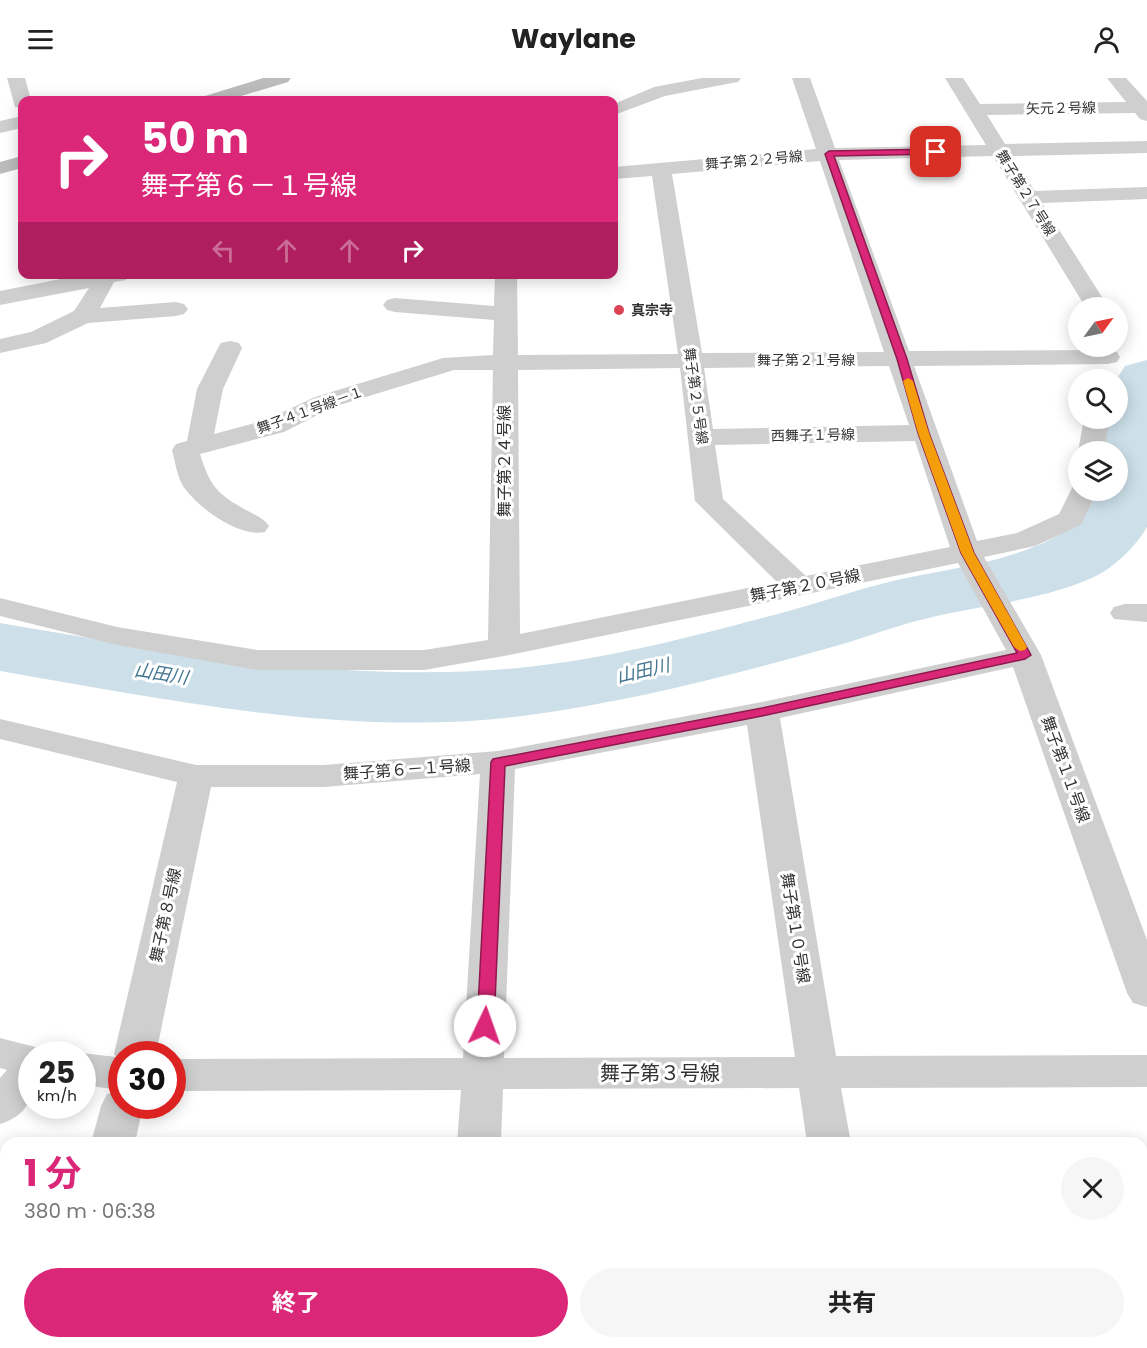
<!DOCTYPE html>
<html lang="ja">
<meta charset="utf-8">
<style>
:root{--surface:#fff;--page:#f6f6f6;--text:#222;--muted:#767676;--accent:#db2777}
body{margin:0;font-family:Poppins,"Noto Sans JP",sans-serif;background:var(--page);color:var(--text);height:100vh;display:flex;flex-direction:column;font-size:22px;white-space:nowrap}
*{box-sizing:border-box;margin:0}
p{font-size:20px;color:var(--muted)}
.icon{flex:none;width:33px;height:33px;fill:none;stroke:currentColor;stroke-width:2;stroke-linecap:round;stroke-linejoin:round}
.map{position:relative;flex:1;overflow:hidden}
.side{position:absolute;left:0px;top:1059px;width:1148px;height:212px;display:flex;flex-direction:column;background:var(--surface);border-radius:18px 18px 0 0;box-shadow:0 3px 15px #0003}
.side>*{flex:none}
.top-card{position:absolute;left:18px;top:18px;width:600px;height:183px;border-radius:12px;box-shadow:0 3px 15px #0003;background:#db2777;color:#fff;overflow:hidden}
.needle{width:39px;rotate:57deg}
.tools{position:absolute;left:1068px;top:219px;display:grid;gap:12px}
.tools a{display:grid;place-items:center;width:60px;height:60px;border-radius:50%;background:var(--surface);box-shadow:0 3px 15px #0003;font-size:30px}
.speed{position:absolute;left:18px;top:963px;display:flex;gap:12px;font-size:30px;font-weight:700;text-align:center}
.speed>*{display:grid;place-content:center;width:78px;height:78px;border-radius:50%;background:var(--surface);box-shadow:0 3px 15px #0003;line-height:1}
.speed small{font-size:15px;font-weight:400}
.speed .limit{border:9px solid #d22;background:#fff;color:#111}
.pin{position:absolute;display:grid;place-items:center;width:51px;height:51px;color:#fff;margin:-26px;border-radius:12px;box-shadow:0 3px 9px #0006}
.me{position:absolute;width:66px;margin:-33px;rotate:3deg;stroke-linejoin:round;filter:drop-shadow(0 0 4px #0008)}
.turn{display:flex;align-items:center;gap:21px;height:126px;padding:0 24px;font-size:27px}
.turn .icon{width:78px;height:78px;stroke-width:2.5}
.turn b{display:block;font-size:42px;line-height:51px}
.lanes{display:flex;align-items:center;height:57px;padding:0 24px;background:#0003;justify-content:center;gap:30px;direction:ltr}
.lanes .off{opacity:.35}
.round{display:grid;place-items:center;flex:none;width:63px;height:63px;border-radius:32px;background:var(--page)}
.summary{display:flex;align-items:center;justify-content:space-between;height:102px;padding:0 24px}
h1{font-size:36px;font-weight:700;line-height:45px;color:var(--accent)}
.button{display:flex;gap:12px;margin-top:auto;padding:12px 24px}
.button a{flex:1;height:69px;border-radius:36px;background:var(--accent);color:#fff;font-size:24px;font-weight:700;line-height:69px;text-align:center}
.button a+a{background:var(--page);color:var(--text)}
header{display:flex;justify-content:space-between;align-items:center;height:78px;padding:0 24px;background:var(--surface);font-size:27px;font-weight:700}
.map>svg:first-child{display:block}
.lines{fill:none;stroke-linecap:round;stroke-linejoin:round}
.river{fill:#cde0ea;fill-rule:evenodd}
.minor{fill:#cfcfcf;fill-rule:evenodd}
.secondary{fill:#bcbcbc;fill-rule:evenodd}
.route{fill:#db2777;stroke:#8e194d;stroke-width:1.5}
.slow{fill:#f59e0b}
.poi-dot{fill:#db4253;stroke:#fff;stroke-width:2}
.labels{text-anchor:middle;stroke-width:6;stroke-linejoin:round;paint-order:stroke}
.far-street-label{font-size:14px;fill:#323232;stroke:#fff}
.far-poi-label{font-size:14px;font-weight:bold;fill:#323232;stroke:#fff;text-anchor:start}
.street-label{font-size:16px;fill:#323232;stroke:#fff}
.water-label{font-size:18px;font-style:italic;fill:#447690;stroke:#fff}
.near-street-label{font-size:20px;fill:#323232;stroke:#fff}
</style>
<header><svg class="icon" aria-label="menu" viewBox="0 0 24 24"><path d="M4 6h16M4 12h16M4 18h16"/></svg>Waylane<svg class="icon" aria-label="person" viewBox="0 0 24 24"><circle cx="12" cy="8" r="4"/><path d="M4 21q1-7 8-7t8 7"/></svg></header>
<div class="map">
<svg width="1147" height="1270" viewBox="0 0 1147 1270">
<rect width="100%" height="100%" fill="#fff"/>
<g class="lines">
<!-- river -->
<path class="river" d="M 1147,282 L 1147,449 C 1136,468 1116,488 1096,498 C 1045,523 971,528 916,543 C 886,551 856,563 825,571 C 726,599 624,625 522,638 C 352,660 167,622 0,593 L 0,545 C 171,574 344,606 518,590 C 603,582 688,560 770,538 C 813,527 854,512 897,502 C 952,489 1080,478 1097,412 L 1118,412 L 1118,374 L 1104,374 L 1109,340 L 1118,340 L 1118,302 L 1116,302 L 1125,288 Z"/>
<!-- minor -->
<path class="minor" d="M 7,0 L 25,0 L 31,22 L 22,22 L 22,30 L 15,29 Z
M 702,0 L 741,0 L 738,4 L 732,5 L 665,18 L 614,37 L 614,26 L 654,9 Z
M 792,0 L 810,0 L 835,70 L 986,67 L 945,0 L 963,0 L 980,26 L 1126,24 L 1107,0 L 1126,0 L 1147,23 L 1147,43 L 1140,41 L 1135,35 L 987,37 L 1005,66 L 1147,63 L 1147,75 L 1013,78 L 1035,113 L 1147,109 L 1147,121 L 1042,125 L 1109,230 L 1086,230 L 993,78 L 839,82 L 909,273 L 1108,272 L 1117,274 L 1120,279 L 1117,284 L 1108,286 L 914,288 L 977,463 L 1017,455 L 1059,436 L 1074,406 L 1078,405 L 1078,412 L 1098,412 L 1081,447 L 1035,468 L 984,479 L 1041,577 L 1147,862 L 1147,929 L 1133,925 L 1127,915 L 1013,589 L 780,640 L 836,978 L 1147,977 L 1147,1009 L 841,1010 L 851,1065 L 807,1065 L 799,1010 L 503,1011 L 501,1065 L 457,1065 L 461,1012 L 172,1013 L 172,981 L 463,980 L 480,696 L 324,709 L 211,709 L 156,976 L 122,976 L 122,1012 L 82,1007 L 82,976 L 78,976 L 82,975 L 116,979 L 114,976 L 177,704 L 0,661 L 0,641 L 196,687 L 324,687 L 498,673 L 762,624 L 1006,572 L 958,485 L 504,578 L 424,592 L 257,592 L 117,567 L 0,538 L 0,520 L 117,549 L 257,572 L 424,572 L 488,562 L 493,292 L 454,292 L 333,329 L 284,354 L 200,376 C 210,408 217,416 246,432 C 255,437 264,440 269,448 L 265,454 C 239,460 197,429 183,408 C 177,398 175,383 172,372 L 176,366 L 187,363 L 197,311 L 218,270 L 221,265 L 230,263 L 239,265 L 242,270 L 223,311 L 214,356 L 266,342 L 315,319 L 443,280 L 493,277 L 494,242 L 395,234 L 387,232 L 383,227 L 387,222 L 395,220 L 494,228 L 495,196 L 517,196 L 518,277 L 678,276 L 652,98 L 614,101 L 614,89 L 816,71 ZM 820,83 L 884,274 L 702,275 L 672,96 ZM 889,288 L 909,347 L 713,351 L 704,290 ZM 680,290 L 695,423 L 777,504 L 520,556 L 518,292 ZM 915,363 L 950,469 L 806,498 L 723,421 L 715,367 ZM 747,647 L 795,979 L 504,980 L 515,691 Z
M 22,38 L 22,50 L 0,55 L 0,43 Z
M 86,196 L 129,197 L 126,202 L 114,204 L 100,230 L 176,224 L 184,226 L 188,231 L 184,236 L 176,238 L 88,245 L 46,265 L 0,275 L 0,261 L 31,254 L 74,233 L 89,210 L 0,227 L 0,213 Z
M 1084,340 L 1110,340 L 1104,374 L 1078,374 Z
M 1125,526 L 1147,526 L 1147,544 L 1114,541 L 1110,535 L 1114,529 Z
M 0,960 L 47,972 L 49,976 L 32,976 C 32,1009 38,1034 0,1046 L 0,1000 L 7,992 L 0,990 Z
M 122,1012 L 122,1028 L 143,1028 L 135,1065 L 91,1065 L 101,1028 L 107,1016 Z
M 39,1264 L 87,1264 L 86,1270 L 38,1270 Z
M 444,1264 L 492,1264 L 492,1270 L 444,1270 Z
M 832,1264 L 880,1264 L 881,1270 L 833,1270 Z"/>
<!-- secondary -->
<path class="secondary" d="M 263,0 L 291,0 L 288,4 L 228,22 L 202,22 L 205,18 Z
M 22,78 L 22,90 L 0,96 L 0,84 Z"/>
</g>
<!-- route -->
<path class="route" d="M 936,71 L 940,74 L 939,76 L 834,78 L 907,281 L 929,355 L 974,475 L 1031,577 L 1025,581 L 762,638 L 505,688 L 494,948 L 491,953 L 485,954 L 479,953 L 477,948 L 491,684 L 493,681 L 762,630 L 1017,575 L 961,475 L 918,355 L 897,281 L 825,76 L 829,73 Z"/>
<!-- slow -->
<path class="slow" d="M 908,300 L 913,303 L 929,355 L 974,475 L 1027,569 L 1025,572 L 1020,573 L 1014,569 L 961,475 L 918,355 L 903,303 Z"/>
<!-- markers -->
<circle class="poi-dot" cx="619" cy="232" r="6"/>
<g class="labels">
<!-- far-street labels -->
<g class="far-street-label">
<text transform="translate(1061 30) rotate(-1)" y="5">矢元２号線</text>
<text transform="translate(754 82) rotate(-5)" y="5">舞子第２２号線</text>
<text transform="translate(1026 115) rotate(58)" y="5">舞子第２７号線</text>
<text x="806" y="287">舞子第２１号線</text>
<text transform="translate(696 318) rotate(82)" y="5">舞子第２５号線</text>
<text transform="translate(310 332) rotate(-20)" y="5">舞子４１号線－１</text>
<text transform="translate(813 357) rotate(-1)" y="5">西舞子１号線</text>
</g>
<!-- far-poi labels -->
<g class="far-poi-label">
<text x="631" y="237">真宗寺</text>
</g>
<!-- street labels -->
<g class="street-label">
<text transform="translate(504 383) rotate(-90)" y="6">舞子第２４号線</text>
<text transform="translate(805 507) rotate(-11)" y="6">舞子第２０号線</text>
<text transform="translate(407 691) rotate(-4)" y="6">舞子第６－１号線</text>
<text transform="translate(1066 691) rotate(70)" y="6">舞子第１１号線</text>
<text transform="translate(165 837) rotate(-78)" y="6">舞子第８号線</text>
<text transform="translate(796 850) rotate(81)" y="6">舞子第１０号線</text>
</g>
<!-- water labels -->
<g class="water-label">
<text transform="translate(643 593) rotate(-13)" y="6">山田川</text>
<text transform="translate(161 596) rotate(9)" y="6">山田川</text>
</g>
<!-- near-street labels -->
<g class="near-street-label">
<text x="660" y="1002">舞子第３号線</text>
</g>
</g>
</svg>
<div class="tools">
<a><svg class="needle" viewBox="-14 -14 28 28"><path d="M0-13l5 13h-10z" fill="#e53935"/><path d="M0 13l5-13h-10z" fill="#767676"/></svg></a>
<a><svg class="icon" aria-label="search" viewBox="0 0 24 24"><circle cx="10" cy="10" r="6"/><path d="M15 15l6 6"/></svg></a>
<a><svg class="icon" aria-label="layers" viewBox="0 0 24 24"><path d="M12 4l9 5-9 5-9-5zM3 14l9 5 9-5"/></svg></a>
</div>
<div class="speed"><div>25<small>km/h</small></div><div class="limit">30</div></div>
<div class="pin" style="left:936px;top:74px;background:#d93025"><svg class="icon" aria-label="arrive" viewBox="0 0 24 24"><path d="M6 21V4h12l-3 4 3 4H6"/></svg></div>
<svg class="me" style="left:485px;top:948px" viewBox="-20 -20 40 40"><circle r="19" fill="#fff"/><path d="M0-13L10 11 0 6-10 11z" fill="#db2777"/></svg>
<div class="top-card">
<div class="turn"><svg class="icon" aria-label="right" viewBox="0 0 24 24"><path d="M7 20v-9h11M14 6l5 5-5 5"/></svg><div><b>50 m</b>舞子第６－１号線</div></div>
<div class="lanes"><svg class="icon off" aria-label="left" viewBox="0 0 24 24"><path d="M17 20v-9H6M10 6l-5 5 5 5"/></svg><svg class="icon off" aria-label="ahead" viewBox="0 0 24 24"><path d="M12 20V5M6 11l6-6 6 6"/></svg><svg class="icon off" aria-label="ahead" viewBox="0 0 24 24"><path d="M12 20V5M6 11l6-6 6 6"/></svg><svg class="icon" aria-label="right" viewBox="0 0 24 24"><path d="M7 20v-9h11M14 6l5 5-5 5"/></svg></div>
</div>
<section class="side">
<div class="summary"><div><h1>1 分</h1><p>380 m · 06:38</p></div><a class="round"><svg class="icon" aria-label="close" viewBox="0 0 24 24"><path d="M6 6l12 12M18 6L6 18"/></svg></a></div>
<div class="button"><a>終了</a><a>共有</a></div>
</section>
</div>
